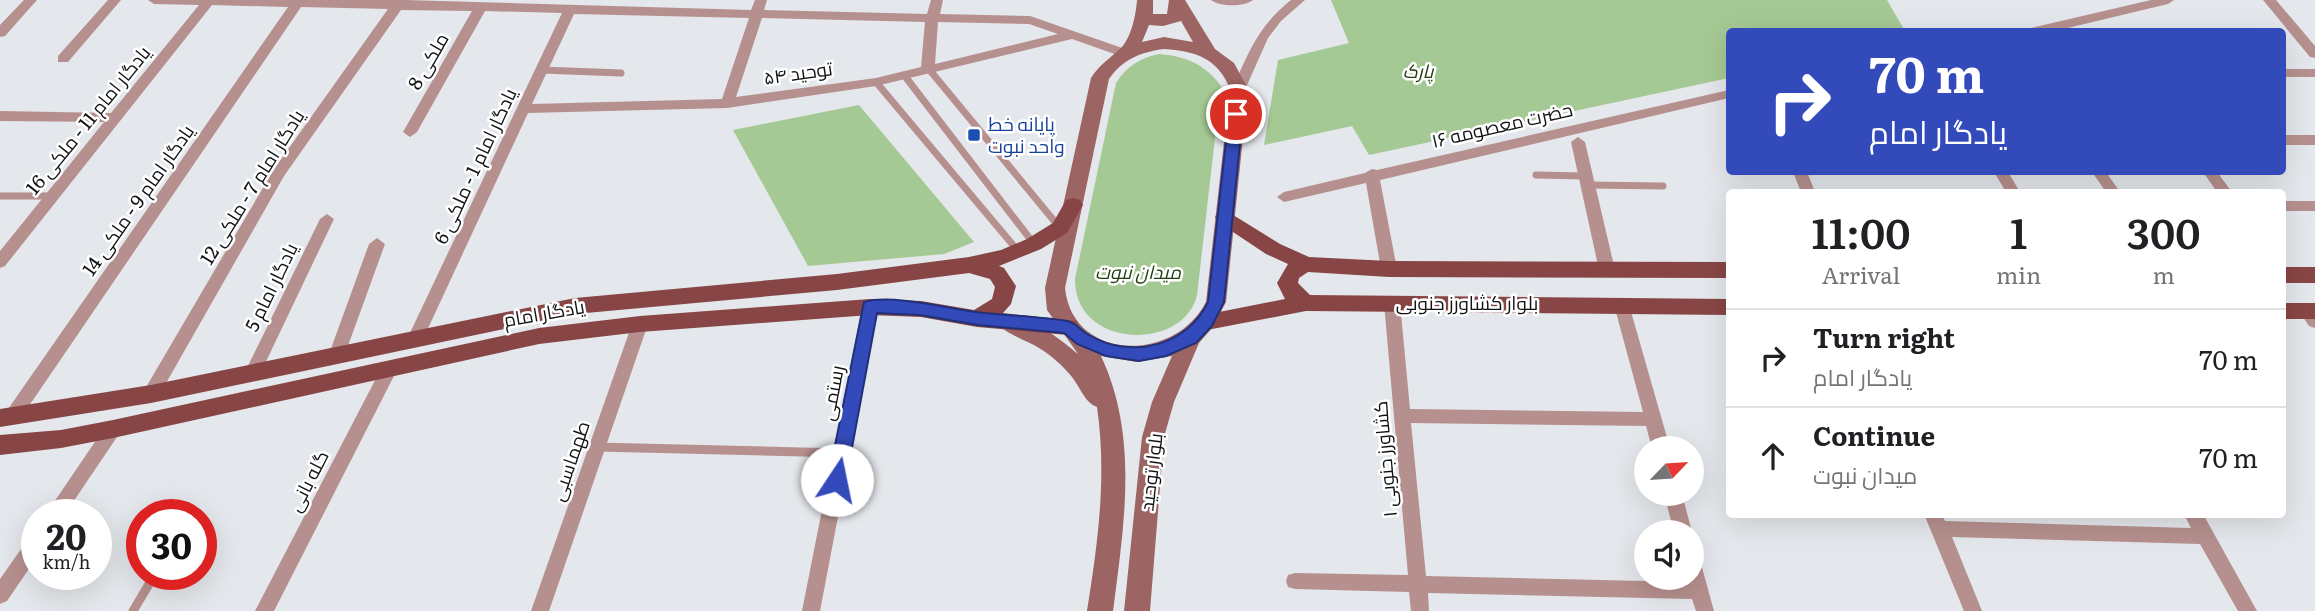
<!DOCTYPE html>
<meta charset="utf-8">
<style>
:root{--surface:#fff;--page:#f2f2f2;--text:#202124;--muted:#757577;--line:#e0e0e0}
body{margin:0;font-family:Literata,Cairo,serif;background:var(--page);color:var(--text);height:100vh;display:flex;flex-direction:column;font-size:26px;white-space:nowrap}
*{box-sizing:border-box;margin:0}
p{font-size:23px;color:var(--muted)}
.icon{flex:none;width:38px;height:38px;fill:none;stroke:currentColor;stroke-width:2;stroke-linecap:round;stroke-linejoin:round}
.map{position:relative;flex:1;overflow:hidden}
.details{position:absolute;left:1726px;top:189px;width:560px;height:329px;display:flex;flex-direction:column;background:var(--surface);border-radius:7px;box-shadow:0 7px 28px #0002}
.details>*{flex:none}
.guide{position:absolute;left:1726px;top:28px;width:560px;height:147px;border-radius:7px;box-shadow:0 7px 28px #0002;background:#334abb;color:#fff;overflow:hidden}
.needle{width:46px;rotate:65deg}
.buttons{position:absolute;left:1634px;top:436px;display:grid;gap:14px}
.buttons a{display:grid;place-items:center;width:70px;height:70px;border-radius:50%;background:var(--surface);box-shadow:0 7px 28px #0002;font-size:35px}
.speed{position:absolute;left:21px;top:499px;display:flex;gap:14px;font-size:35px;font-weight:700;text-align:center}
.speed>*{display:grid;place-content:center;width:91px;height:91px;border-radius:50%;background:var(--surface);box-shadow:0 7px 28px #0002;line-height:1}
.speed small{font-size:18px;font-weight:400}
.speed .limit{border:10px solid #d22;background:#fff;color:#111}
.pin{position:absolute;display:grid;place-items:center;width:60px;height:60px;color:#fff;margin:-30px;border:4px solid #fff;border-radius:50%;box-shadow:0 2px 7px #0007}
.me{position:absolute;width:77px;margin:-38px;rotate:11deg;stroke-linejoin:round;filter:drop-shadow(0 0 5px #0008)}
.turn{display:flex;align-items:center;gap:24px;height:147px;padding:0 28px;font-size:32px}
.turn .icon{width:91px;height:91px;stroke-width:2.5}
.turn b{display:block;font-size:49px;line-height:60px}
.eta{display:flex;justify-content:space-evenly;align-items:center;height:119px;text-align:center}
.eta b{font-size:42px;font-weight:600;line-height:49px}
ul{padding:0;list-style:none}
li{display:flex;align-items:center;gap:21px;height:98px;padding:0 28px;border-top:2px solid var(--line)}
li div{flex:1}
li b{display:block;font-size:26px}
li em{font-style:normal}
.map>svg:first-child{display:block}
.green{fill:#a5c994}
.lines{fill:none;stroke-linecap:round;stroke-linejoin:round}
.lane-far1{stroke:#b6908e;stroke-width:7}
.lane{stroke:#b6908e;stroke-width:9}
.street{fill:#b6908e;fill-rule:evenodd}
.secondary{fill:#9c6563;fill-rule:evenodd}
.primary{fill:#874645;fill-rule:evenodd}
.route{fill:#334abb;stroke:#21307a;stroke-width:2}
.transit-dot{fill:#1a4fb4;stroke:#fff;stroke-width:2.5}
.labels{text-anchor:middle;stroke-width:5;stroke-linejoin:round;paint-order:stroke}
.street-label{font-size:19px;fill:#111314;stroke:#fff}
.park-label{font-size:19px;font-style:italic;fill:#213e0f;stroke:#fff}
.transit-label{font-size:19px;fill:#164399;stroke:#fff;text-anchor:start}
</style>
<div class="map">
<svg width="2315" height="611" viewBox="0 0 2315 611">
<rect width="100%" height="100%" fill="#e4e7eb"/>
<!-- green -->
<path class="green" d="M 1331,0 L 1887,0 L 1905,31 L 1729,32 L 1729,78 L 1369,155 L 1352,126 L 1264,145 L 1278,60 L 1349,43 Z
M 1159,54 C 1185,56 1205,64 1221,86 L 1197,295 C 1184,352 1074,349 1075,279 L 1116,83 C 1127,66 1140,58 1159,54 Z
M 859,105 L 974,242 L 944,254 L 808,266 L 733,130 Z"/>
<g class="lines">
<!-- lane-far1 -->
<path class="lane-far1" d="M 928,68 L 1060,228
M 541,70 L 621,73
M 904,75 L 1034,244
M 876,82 L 1018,251
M 1536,175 L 1585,176
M 1588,185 L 1663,186
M 0,196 L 51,196"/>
<!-- lane -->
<path class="lane" d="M 597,447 L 842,453
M 133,611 L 155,574"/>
<!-- street -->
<path class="street" d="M 24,0 L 37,0 L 5,36 L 0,37 L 0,25 Z
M 108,0 L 121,0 L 68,62 L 58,62 L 58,56 Z
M 148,0 L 405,0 L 751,10 L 755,0 L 767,0 L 764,10 L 927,14 L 931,0 L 943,0 L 940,14 L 1030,16 L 1128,50 L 1130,53 L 1123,57 L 1072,39 L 876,86 L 727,108 L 528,113 L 424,337 L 422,341 L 410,341 L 408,337 L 562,13 L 485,11 L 417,132 L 410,137 L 403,132 L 472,11 L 401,10 L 284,176 L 157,399 L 151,401 L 145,399 L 143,394 L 145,389 L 274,169 L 388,9 L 301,7 L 18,422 L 12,424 L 6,422 L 4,417 L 6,412 L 288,7 L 212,5 L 5,266 L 0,268 L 0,251 L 104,122 L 0,121 L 0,111 L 111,113 L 199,5 L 154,4 ZM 574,14 L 749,18 L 722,99 L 532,104 ZM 762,18 L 925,22 L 921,67 L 876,78 L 736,97 ZM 938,22 L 1029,24 L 1058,34 L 935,64 Z
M 1211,0 L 1253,0 C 1244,7 1220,7 1211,0 Z
M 1291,0 L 1305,0 L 1281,21 L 1268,38 L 1244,92 L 1234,92 L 1232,89 C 1249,52 1258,26 1291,0 Z
M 2151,0 L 2174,0 L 2168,4 L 2051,32 L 2025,32 L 2031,28 Z
M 2263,0 L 2276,0 L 2315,46 L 2315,58 L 2310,57 Z
M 2282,69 L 2315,69 L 2315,77 L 2282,77 Z
M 1729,90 L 1729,98 L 1380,180 L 1397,269 L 1389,275 L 1381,269 L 1366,183 L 1284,202 L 1277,197 L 1284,192 L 1365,173 L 1372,169 L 1377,170 Z
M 2282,135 L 2315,135 L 2315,145 L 2282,145 Z
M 1578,137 L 1585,142 L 1615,270 L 1607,276 L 1599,270 L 1571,142 Z
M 1793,172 L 1807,172 L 1815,192 L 1801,192 Z
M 1994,172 L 2008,172 L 2020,192 L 2006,192 Z
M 2092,172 L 2106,172 L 2120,192 L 2106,192 Z
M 2203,172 L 2217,172 L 2232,192 L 2217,192 Z
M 2282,201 L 2315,201 L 2315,211 L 2282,211 Z
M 327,214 L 334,219 L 261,372 L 259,377 L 247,377 L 245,372 L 320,219 Z
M 377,238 L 385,244 L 345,354 L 343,359 L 331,359 L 329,354 L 369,244 Z
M 1392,297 L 1398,299 L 1400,303 L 1410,409 L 1643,412 L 1614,305 L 1616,301 L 1628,301 L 1670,448 L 1652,448 L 1646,426 L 1411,423 L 1426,576 L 1688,582 L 1686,578 L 1692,578 L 1692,556 L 1699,558 L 1701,564 L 1714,611 L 1696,611 L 1692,599 L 1428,593 L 1429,611 L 1411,611 L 1409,592 L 1295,589 L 1288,587 L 1286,581 L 1288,575 L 1295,573 L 1408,575 L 1384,303 L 1386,299 Z
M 870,301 L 876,303 L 878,307 L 820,611 L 802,611 L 862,307 L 864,303 Z
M 2307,305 L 2315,310 L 2315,328 L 2309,326 L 2299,311 L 2301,307 Z
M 640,318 L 646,320 L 648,324 L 549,611 L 531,611 L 632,324 L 634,320 Z
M 389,363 L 395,365 L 397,370 L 274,611 L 255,611 L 383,365 Z
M 113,422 L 119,424 L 122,429 L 119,434 L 65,514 L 46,514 L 107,424 Z
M 1664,494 L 1682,494 L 1692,532 L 1674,532 Z
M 1924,514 L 1942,514 L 1945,521 L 2191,528 L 2184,514 L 2203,514 L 2257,611 L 2238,611 L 2200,544 L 1952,537 L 1982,611 L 1964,611 Z
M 37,533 L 37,557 L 7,601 L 0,604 L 0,579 L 31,535 Z"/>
<!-- secondary -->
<path class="secondary" d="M 1137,0 L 1153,0 L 1153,14 L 1167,14 L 1169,0 L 1185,0 L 1215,49 L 1234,63 L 1248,89 L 1226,302 L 1213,327 L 1199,343 L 1174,402 L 1164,437 L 1150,611 L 1124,611 L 1142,437 L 1152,402 L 1172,356 L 1137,362 L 1101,356 C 1139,437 1124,525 1113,611 L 1087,611 C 1098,542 1107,476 1097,407 C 1085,403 1080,387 1072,377 C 1063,366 1052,356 1039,348 C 1027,340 1004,334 997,322 L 1000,316 C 1022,309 1062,340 1078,354 L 1047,310 L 1045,288 L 1091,78 C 1099,65 1109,59 1120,49 C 1131,39 1136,15 1137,0 ZM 1181,21 L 1193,42 L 1164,37 L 1142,42 L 1149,25 L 1163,26 ZM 1164,49 C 1195,51 1218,58 1230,89 L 1206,302 C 1174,364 1072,361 1065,288 L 1109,79 C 1123,59 1141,52 1164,49 Z"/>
<!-- primary -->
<path class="primary" d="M 1073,198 L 1080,200 L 1083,205 L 1067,233 L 1041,249 L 999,266 L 1004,268 L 1016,286 L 1011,304 L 1003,313 L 1076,321 L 1079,327 L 1076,333 L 1068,335 L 977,327 L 921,317 L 870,315 L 640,332 L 539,344 L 113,438 L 61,448 L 0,455 L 0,435 L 61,430 L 113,420 L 539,328 L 640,316 L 870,299 L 921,301 L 974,310 L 992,299 L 995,287 L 990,279 L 969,273 L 837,290 L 575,314 L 151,403 L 0,427 L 0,409 L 151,385 L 575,298 L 837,274 L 969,257 L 1001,250 L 1027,239 L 1053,223 L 1066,200 Z
M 1225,210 L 1280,244 L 1309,257 L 1389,261 L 1729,262 L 1729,278 L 1389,277 L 1308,272 L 1299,278 L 1298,283 L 1310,295 L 1729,299 L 1729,315 L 1306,311 L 1207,330 L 1199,328 L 1196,322 L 1199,316 L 1285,299 L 1277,283 L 1288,264 L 1266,254 L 1218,222 L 1215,217 L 1218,212 Z
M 2282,267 L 2315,267 L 2315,283 L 2282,283 Z
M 2282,303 L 2315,303 L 2315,319 L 2282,319 Z"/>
</g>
<!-- route -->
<path class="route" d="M 1236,110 L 1243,114 L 1224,302 L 1212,326 L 1196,343 L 1166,356 L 1139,361 L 1106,356 L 1077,344 L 1064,333 L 978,325 L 920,315 L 877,313 L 846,480 L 843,485 L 837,487 L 831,485 L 828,480 L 864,302 C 891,294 947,308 976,312 C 1006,316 1037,316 1067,321 C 1077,323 1081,331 1089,335 C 1131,360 1187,346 1208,302 L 1229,114 Z"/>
<!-- markers -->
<rect class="transit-dot" x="967" y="128" width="14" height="14" rx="3.5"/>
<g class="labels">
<!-- street labels -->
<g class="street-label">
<text transform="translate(428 61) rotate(-60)" y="7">ملکی 8</text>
<text transform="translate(798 73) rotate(-8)" y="7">توحید ۵۴</text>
<text transform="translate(88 120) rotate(-51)" y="7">یادگار امام 11 - ملکی 16</text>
<text transform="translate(1502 125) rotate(-13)" y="7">حضرت معصومه ۱۶</text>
<text transform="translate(475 166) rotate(-65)" y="7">یادگار امام 1 - ملکی 6</text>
<text transform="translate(252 187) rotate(-58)" y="7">یادگار امام 7 - ملکی 12</text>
<text transform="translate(138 200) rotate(-55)" y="7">یادگار امام 9 - ملکی 14</text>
<text transform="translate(271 287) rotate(-64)" y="7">یادگار امام 5</text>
<text x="1467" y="310">بلوار کشاورز جنوبی</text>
<text transform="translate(544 313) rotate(-10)" y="7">یادگار امام</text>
<text transform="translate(832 393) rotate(-79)" y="7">رستمی</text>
<text transform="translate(1385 459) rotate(-95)" y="7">کشاورز جنوبی ۱</text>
<text transform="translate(570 461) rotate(-71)" y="7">طهماسبی</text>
<text transform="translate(1151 472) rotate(-83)" y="7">بلوار توحید</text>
<text transform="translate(308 481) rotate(-63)" y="7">گله بانی</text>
</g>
<!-- park labels -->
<g class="park-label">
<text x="1418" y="78">پارک</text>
<text x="1138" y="279">میدان نبوت</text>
</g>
<!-- transit labels -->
<g class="transit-label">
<text x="988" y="131">پایانه خط<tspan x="988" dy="22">واحد نبوت</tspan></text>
</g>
</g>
</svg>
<div class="buttons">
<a><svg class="needle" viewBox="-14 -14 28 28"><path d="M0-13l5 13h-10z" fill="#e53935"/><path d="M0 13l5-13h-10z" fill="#757577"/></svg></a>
<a><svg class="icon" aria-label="sound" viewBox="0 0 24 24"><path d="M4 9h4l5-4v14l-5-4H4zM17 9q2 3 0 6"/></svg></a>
</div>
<div class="speed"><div>20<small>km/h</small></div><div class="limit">30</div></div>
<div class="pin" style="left:1236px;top:114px;background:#d93025"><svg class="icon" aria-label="arrive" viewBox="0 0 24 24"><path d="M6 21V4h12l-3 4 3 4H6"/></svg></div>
<svg class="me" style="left:837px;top:480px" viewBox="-20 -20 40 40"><circle r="19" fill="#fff"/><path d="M0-13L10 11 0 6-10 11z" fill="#334abb"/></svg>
<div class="guide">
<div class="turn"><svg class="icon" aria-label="right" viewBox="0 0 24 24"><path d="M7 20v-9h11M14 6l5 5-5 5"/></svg><div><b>70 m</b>یادگار امام</div></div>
</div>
<section class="details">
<div class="eta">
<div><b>11:00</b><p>Arrival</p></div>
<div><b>1</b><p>min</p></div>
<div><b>300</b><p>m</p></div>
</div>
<ul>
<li><svg class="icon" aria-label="right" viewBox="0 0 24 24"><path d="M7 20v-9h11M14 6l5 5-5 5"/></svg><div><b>Turn right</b><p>یادگار امام</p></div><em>70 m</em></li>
<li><svg class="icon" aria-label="ahead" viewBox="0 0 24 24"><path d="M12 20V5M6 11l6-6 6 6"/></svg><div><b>Continue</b><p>میدان نبوت</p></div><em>70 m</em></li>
</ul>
</section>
</div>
